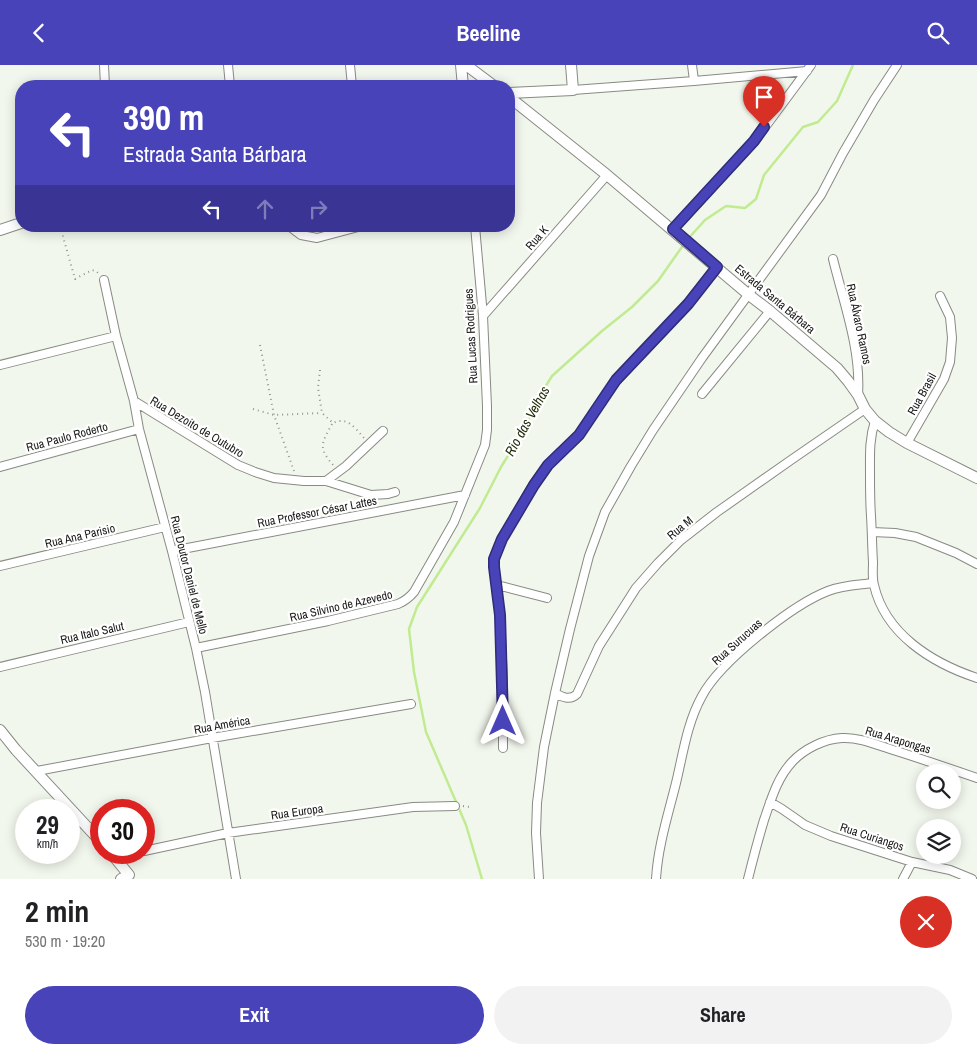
<!DOCTYPE html>
<meta charset="utf-8">
<style>
:root{--surface:#fff;--page:#f2f2f2;--text:#202124;--muted:#757577;--accent:#4943b9}
body{margin:0;font-family:"Archivo Narrow",sans-serif;background:var(--page);color:var(--text);height:100vh;display:flex;flex-direction:column;font-size:19px;white-space:nowrap}
*{box-sizing:border-box;margin:0}
p{font-size:16px;color:var(--muted)}
.icon{flex:none;width:28px;height:28px;fill:none;stroke:currentColor;stroke-width:2;stroke-linecap:round;stroke-linejoin:round}
.map{position:relative;height:814px;overflow:hidden}
.side{display:flex;flex-direction:column;background:var(--surface);flex:1}
.side>*{flex:none}
.top-card{position:absolute;left:15px;top:15px;width:500px;height:152px;border-radius:20px;box-shadow:0 2px 12px #0003;background:#4943b9;color:#fff;overflow:hidden}
.controls{position:absolute;left:916px;top:699px;display:grid;gap:10px}
.controls a{display:grid;place-items:center;width:45px;height:45px;border-radius:50%;background:var(--surface);box-shadow:0 2px 12px #0003;font-size:25px}
.speed{position:absolute;left:15px;top:734px;display:flex;gap:10px;font-size:25px;font-weight:700;text-align:center}
.speed>*{display:grid;place-content:center;width:65px;height:65px;border-radius:50%;background:var(--surface);box-shadow:0 2px 12px #0003;line-height:1}
.speed small{font-size:12px;font-weight:400}
.speed .limit{border:8px solid #d22;background:#fff;color:#111}
.pin{position:absolute;display:grid;place-items:center;width:42px;height:42px;color:#fff;margin:-51px -21px;border-radius:50% 50% 50% 0;rotate:-45deg;box-shadow:0 0 5px #0007}
.pin .icon{rotate:45deg}
.me{position:absolute;width:55px;margin:-28px;rotate:0deg;stroke-linejoin:round;filter:drop-shadow(0 0 4px #0008)}
.turn{display:flex;align-items:center;gap:18px;height:105px;padding:0 25px;font-size:22px}
.turn .icon{width:65px;height:65px;stroke-width:2.5}
.turn b{display:block;font-size:35px;line-height:42px}
.lanes{display:flex;align-items:center;height:48px;padding:0 25px;background:#0003;justify-content:center;gap:25px;direction:ltr}
.lanes .off{opacity:.35}
.round{display:grid;place-items:center;flex:none;width:52px;height:52px;border-radius:26px;background:var(--page)}
.headline{display:flex;align-items:center;justify-content:space-between;height:85px;padding:0 25px}
h1{font-size:30px;font-weight:700;line-height:38px}
.button{display:flex;gap:10px;margin-top:auto;padding:10px 25px}
.button a{flex:1;height:58px;border-radius:30px;background:var(--accent);color:#fff;font-size:20px;font-weight:700;line-height:58px;text-align:center}
.button a+a{background:var(--page);color:var(--text)}
header{display:flex;justify-content:space-between;align-items:center;height:65px;padding:0 25px;background:var(--accent);color:#fff;font-size:22px;font-weight:700}
.map>svg:first-child{display:block}
.lines{fill:none;stroke-linecap:round;stroke-linejoin:round}
.stream{stroke:#c1eb91;stroke-width:2.5}
.minor-casing{stroke:#878b83;stroke-width:10}
.tertiary-casing{stroke:#878b83;stroke-width:12}
.path{stroke:#92958e;stroke-width:2;stroke-dasharray:1 4;stroke-linecap:butt}
.minor{stroke:#fff;stroke-width:8}
.tertiary{stroke:#fff;stroke-width:10}
.route-casing{stroke:#2f2c78;stroke-width:12}
.route{stroke:#4943b9;stroke-width:9}
.labels{text-anchor:middle;stroke-width:4.5;stroke-linejoin:round;paint-order:stroke}
.street-label{font-size:12px;fill:#171815;stroke:#fff}
.water-label{font-size:14px;font-style:italic;fill:#21300b;stroke:#fff}
</style>
<header><svg class="icon" aria-label="back" viewBox="0 0 24 24"><path d="M15 5l-7 7 7 7"/></svg>Beeline<svg class="icon" aria-label="search" viewBox="0 0 24 24"><circle cx="10" cy="10" r="6"/><path d="M15 15l6 6"/></svg></header>
<div class="map">
<svg width="977" height="814" viewBox="0 0 977 814">
<rect width="100%" height="100%" fill="#f2f7ed"/>
<g class="lines">
<!-- stream -->
<path class="stream" d="M 687,175 L 705,155 L 726,141 L 745,143 L 756,134 L 764,110 L 803,62 L 818,57 L 837,36 L 853,0
M 482,814 L 466,760 L 426,667 L 414,607 L 409,564 L 417,542 L 480,443 L 501,402 L 521,370 L 536,337 L 552,311 L 602,266 L 632,242 L 658,216 L 684,179"/>
<!-- minor casing -->
<g class="minor-casing">
<path id="minor" d="M 104,0 L 105,21
M 228,0 L 230,21
M 350,0 L 352,21
M 692,0 L 694,16
M 573,25 L 694,16 L 807,6
M 289,161 L 301,170 L 317,173 L 362,161
M 673,164 L 754,77 L 811,0
M 833,194 C 844,239 861,284 858,330
M 104,215 L 116,271 L 134,336 L 139,364 L 172,486 L 196,583 L 205,627 L 236,814
M 483,251 L 607,110
M 0,300 L 116,271
M 702,329 L 770,246
M 134,336 L 238,400 L 255,407 L 274,413 L 304,416 L 326,416 L 371,430 L 388,429 L 395,427
M 875,356 C 869,374 870,391 870,409 C 870,423 870,437 871,451 C 872,467 872,482 873,497 C 873,504 872,513 874,520 C 885,569 932,598 977,613
M 907,378 L 944,314 L 950,297 L 952,273 L 950,252 L 940,231
M 0,402 L 139,364
M 326,416 L 346,401 L 383,366
M 872,467 L 895,468 L 916,472 L 956,488 L 977,499
M 172,486 L 465,430
M 0,501 L 165,462
M 497,520 L 547,533
M 196,583 L 328,556 L 398,539 C 405,536 409,533 414,527 L 454,457 L 485,380 L 487,365 L 487,341 L 483,251 L 475,161
M 0,602 L 189,557
M 555,628 C 562,632 570,636 577,629 L 599,581 L 636,523 L 658,498 L 681,475 L 717,447 L 791,395 L 865,344
M 503,683 L 503,617 L 500,550 L 494,502 L 494,494 L 502,474 L 533,420 L 548,400 L 579,370 L 616,315 L 688,239 L 717,202
M 37,706 L 212,673 L 411,639
M 770,737 L 782,744 L 805,760 L 831,771 L 912,797 L 950,805 L 972,814
M 144,786 L 228,768 L 413,742 L 455,741
M 115,792 L 136,788
M 539,814 L 536,768 L 537,738 L 544,682 L 555,628 L 570,564 L 589,491 L 605,447 L 631,401 L 653,365 L 702,293 L 821,130 L 843,88 L 874,35 L 897,0
M 656,814 C 658,781 668,750 676,718 C 683,689 687,658 702,631 C 720,597 792,540 828,526 C 843,520 858,520 873,518
M 748,814 C 753,794 758,775 764,755 C 771,735 777,713 792,697 C 804,684 824,674 842,673 C 858,672 875,679 890,684 C 919,693 948,703 977,713
M 903,814 L 912,797"/>
</g>
<!-- tertiary casing -->
<g class="tertiary-casing">
<path id="tertiary" d="M 461,0 L 463,21
M 466,0 L 494,21
M 509,28 L 573,25 L 571,0
M 509,32 L 607,110 L 749,230 L 770,246 L 837,303 L 848,316 L 858,330 L 865,344 L 875,356 L 889,367 L 907,378 L 977,413
M 0,165 L 21,158
M 0,665 L 16,685 L 101,777
M 111,788 L 129,810 L 121,814"/>
</g>
<!-- path -->
<path class="path" d="M 60,161 L 75,214 L 92,205 L 96,206 L 99,209
M 260,280 L 274,350 L 294,406
M 320,305 L 318,323 L 322,348 L 333,358 C 347,351 355,363 364,373
M 253,344 L 274,350 L 322,348
M 332,359 C 321,379 318,383 334,401
M 463,741 L 470,742"/>
<!-- minor -->
<use href="#minor" class="minor"/>
<!-- tertiary -->
<use href="#tertiary" class="tertiary"/>
</g>
<g class="lines">
<!-- route casing -->
<g class="route-casing">
<path id="route" d="M 503,656 L 500,550 L 494,502 L 494,494 L 502,474 L 534,420 L 548,400 L 579,370 L 616,315 L 688,239 L 717,202 L 673,164 L 754,76 L 764,62"/>
</g>
<!-- route -->
<use href="#route" class="route"/>
</g>
<g class="labels">
<!-- street labels -->
<g class="street-label">
<text transform="translate(537 173) rotate(-49)" y="4">Rua K</text>
<text transform="translate(775 234) rotate(40)" y="4">Estrada Santa Bárbara</text>
<text transform="translate(859 259) rotate(78)" y="4">Rua Álvaro Ramos</text>
<text transform="translate(471 271) rotate(-93)" y="4">Rua Lucas Rodrigues</text>
<text transform="translate(922 329) rotate(-61)" y="4">Rua Brasil</text>
<text transform="translate(197 362) rotate(31)" y="4">Rua Dezoito de Outubro</text>
<text transform="translate(67 372) rotate(-15)" y="4">Rua Paulo Roderto</text>
<text transform="translate(317 447) rotate(-11)" y="4">Rua Professor César Lattes</text>
<text transform="translate(680 463) rotate(-40)" y="4">Rua M</text>
<text transform="translate(80 471) rotate(-13)" y="4">Rua Ana Parisio</text>
<text transform="translate(189 510) rotate(76)" y="4">Rua Doutor Daniel de Mello</text>
<text transform="translate(341 541) rotate(-13)" y="4">Rua Silvino de Azevedo</text>
<text transform="translate(92 568) rotate(-13)" y="4">Rua Italo Salut</text>
<text transform="translate(737 577) rotate(-42)" y="4">Rua Surucuas</text>
<text transform="translate(222 660) rotate(-10)" y="4">Rua América</text>
<text transform="translate(898 675) rotate(17)" y="4">Rua Arapongas</text>
<text transform="translate(297 747) rotate(-8)" y="4">Rua Europa</text>
<text transform="translate(872 772) rotate(18)" y="4">Rua Curiangos</text>
</g>
<!-- water labels -->
<g class="water-label">
<text transform="translate(527 356) rotate(-61)" y="5">Rio das Velhas</text>
</g>
</g>
</svg>
<div class="controls">
<a><svg class="icon" aria-label="search" viewBox="0 0 24 24"><circle cx="10" cy="10" r="6"/><path d="M15 15l6 6"/></svg></a>
<a><svg class="icon" aria-label="layers" viewBox="0 0 24 24"><path d="M12 4l9 5-9 5-9-5zM3 14l9 5 9-5"/></svg></a>
</div>
<div class="speed"><div>29<small>km/h</small></div><div class="limit">30</div></div>
<div class="pin" style="left:764px;top:62px;background:#d93025"><svg class="icon" aria-label="arrive" viewBox="0 0 24 24"><path d="M6 21V4h12l-3 4 3 4H6"/></svg></div>
<svg class="me" style="left:503px;top:656px" viewBox="-20 -20 40 40"><path d="M0-17L14 15 0 8-14 15z" fill="#4943b9" stroke="#fff" stroke-width="4"/></svg>
<div class="top-card">
<div class="turn"><svg class="icon" aria-label="left" viewBox="0 0 24 24"><path d="M17 20v-9H6M10 6l-5 5 5 5"/></svg><div><b>390 m</b>Estrada Santa Bárbara</div></div>
<div class="lanes"><svg class="icon" aria-label="left" viewBox="0 0 24 24"><path d="M17 20v-9H6M10 6l-5 5 5 5"/></svg><svg class="icon off" aria-label="ahead" viewBox="0 0 24 24"><path d="M12 20V5M6 11l6-6 6 6"/></svg><svg class="icon off" aria-label="right" viewBox="0 0 24 24"><path d="M7 20v-9h11M14 6l5 5-5 5"/></svg></div>
</div>
</div>
<section class="side">
<div class="headline"><div><h1>2 min</h1><p>530 m · 19:20</p></div><a class="round" style="background:#d93025;color:#fff"><svg class="icon" aria-label="close" viewBox="0 0 24 24"><path d="M6 6l12 12M18 6L6 18"/></svg></a></div>
<div class="button"><a>Exit</a><a>Share</a></div>
</section>
